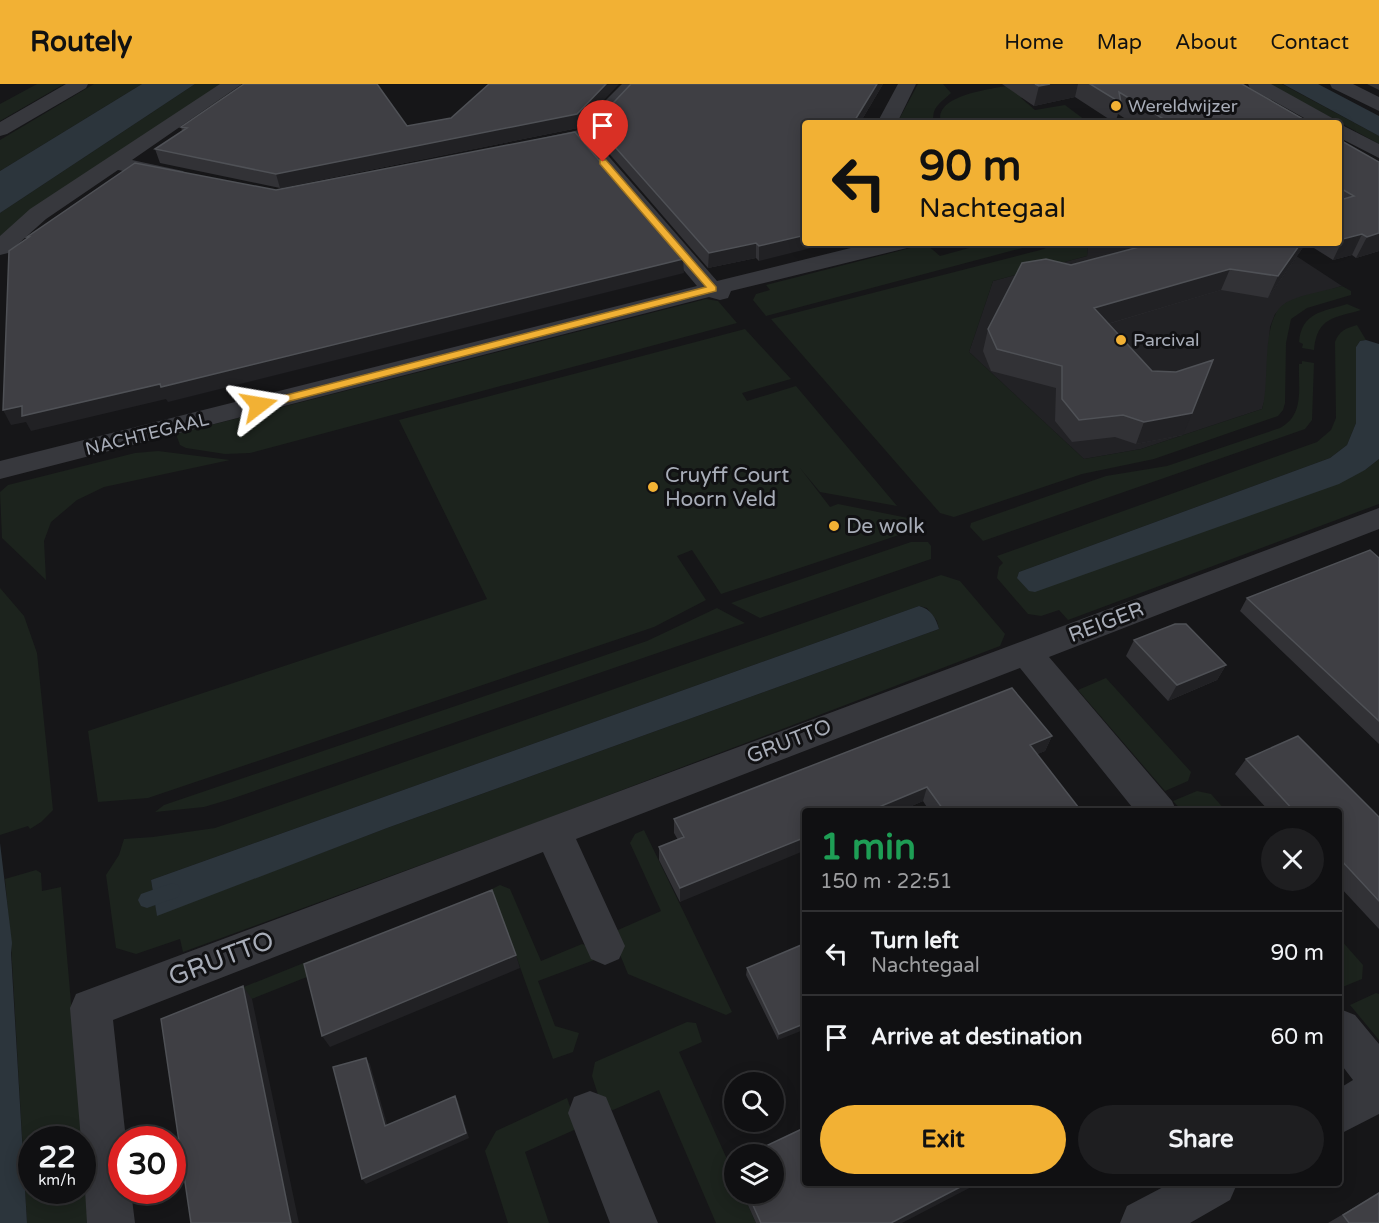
<!DOCTYPE html>
<meta charset="utf-8">
<style>
:root{--surface:#101012;--page:#1e1e20;--text:#f1f3f6;--muted:#9c9d9f;--line:#303032;--accent:#f2b134}
body{margin:0;font-family:"Varela Round",sans-serif;background:var(--page);color:var(--text);height:100vh;display:flex;flex-direction:column;font-size:22px;white-space:nowrap}
*{box-sizing:border-box;margin:0}
p{font-size:20px;color:var(--muted)}
.icon{flex:none;width:33px;height:33px;fill:none;stroke:currentColor;stroke-width:2;stroke-linecap:round;stroke-linejoin:round}
.map{position:relative;flex:1;overflow:hidden}
.details{position:absolute;left:802px;top:724px;width:540px;height:378px;display:flex;flex-direction:column;background:var(--surface);border-radius:6px;box-shadow:0 3px 15px #0003,0 0 0 2px var(--line)}
.details>*{flex:none}
.top-card{position:absolute;left:802px;top:36px;width:540px;height:126px;border-radius:6px;box-shadow:0 3px 15px #0003,0 0 0 2px var(--line);background:#f2b134;color:#111;overflow:hidden}
.buttons{position:absolute;left:724px;top:988px;display:grid;gap:12px}
.buttons a{display:grid;place-items:center;width:60px;height:60px;border-radius:50%;background:var(--surface);box-shadow:0 3px 15px #0003,0 0 0 2px var(--line);font-size:30px}
.speed{position:absolute;left:18px;top:1042px;display:flex;gap:12px;font-size:30px;font-weight:700;text-align:center}
.speed>*{display:grid;place-content:center;width:78px;height:78px;border-radius:50%;background:var(--surface);box-shadow:0 3px 15px #0003,0 0 0 2px var(--line);line-height:1}
.speed small{font-size:15px;font-weight:400}
.speed .limit{border:9px solid #d22;background:#fff;color:#111}
.pin{position:absolute;display:grid;place-items:center;width:51px;height:51px;color:#fff;margin:-62px -26px;border-radius:50% 50% 50% 0;rotate:-45deg;box-shadow:0 0 6px #0007}
.pin .icon{rotate:45deg}
.me{position:absolute;width:66px;margin:-33px;rotate:76deg;stroke-linejoin:round;filter:drop-shadow(0 0 4px #0008)}
.turn{display:flex;align-items:center;gap:21px;height:126px;padding:0 18px;font-size:27px}
.turn .icon{width:78px;height:78px;stroke-width:2.5}
.turn b{display:block;font-size:42px;line-height:51px}
.round{display:grid;place-items:center;flex:none;width:63px;height:63px;border-radius:32px;background:var(--page)}
.headline{display:flex;align-items:center;justify-content:space-between;height:102px;padding:0 18px}
h1{font-size:36px;font-weight:700;line-height:45px;color:#1e9e55}
.primary-button{display:flex;gap:12px;margin-top:auto;padding:12px 18px}
.primary-button a{flex:1;height:69px;border-radius:36px;background:var(--accent);color:#111;font-size:24px;font-weight:700;line-height:69px;text-align:center}
.primary-button a+a{background:var(--page);color:var(--text)}
ul{padding:0;list-style:none}
li{display:flex;align-items:center;gap:18px;height:84px;padding:0 18px;border-top:2px solid var(--line)}
li div{flex:1}
li b{display:block;font-size:22px}
li em{font-style:normal}
header{display:flex;align-items:center;gap:36px;box-sizing:border-box;height:84px;padding:0 30px;background:var(--accent);color:#111}
header strong{font-size:28px}
nav{display:flex;gap:33px;margin-inline-start:auto;font-size:21px}
.map>svg:first-child{display:block}
.built{fill:#222225}
.green{fill:#1c231d;fill-rule:evenodd}
.water{fill:#2c353c}
.lines{fill:none;stroke-linecap:round;stroke-linejoin:round}
.stream{fill:#2c353c;fill-rule:evenodd}
.minor{fill:#37383d;fill-rule:evenodd}
.wall{fill:#323236}
.shaded-wall{fill:#212124}
.building{fill:#3f3f44;stroke:#4f5156;stroke-width:1.5}
.route{fill:#f2b134;stroke:#9d7322;stroke-width:1.5}
.poi-dot{fill:#f2b134;stroke:#111113;stroke-width:2}
.labels{text-anchor:middle;stroke-width:6;stroke-linejoin:round;paint-order:stroke}
.far-poi-label{font-size:18px;fill:#a8adb8;stroke:#111113;text-anchor:start}
.far-street-label{font-size:18px;fill:#a8adb8;stroke:#111113}
.poi-label{font-size:21px;fill:#a8adb8;stroke:#111113;text-anchor:start}
.street-label{font-size:21px;fill:#a8adb8;stroke:#111113}
.near-street-label{font-size:26px;fill:#a8adb8;stroke:#111113}
</style>
<header>
<strong>Routely</strong>
<nav><a>Home</a><a>Map</a><a>About</a><a>Contact</a></nav>
</header>
<div class="map">
<svg width="1379" height="1139" viewBox="0 0 1379 1139">
<rect width="100%" height="100%" fill="#161618"/>
<!-- built -->
<path class="built" d="M 1088,159 L 1258,159 L 1284,164 L 1342,202 L 1286,219 L 1275,230 L 1270,243 L 1266,311 L 1262,325 L 1141,365 L 1084,375 L 969,268 L 993,197 L 1087,172 Z"/>
<!-- green -->
<path class="green" d="M 37,0 L 64,0 L 0,37 L 0,20 Z
M 94,0 L 142,0 L 0,87 L 0,56 Z
M 195,0 L 223,0 L 0,154 L 0,129 Z
M 918,0 L 943,0 L 951,9 C 942,18 930,23 934,39 L 897,39 Z
M 1019,0 L 1036,0 L 1027,12 L 1021,14 L 1035,26 L 1065,21 L 1089,39 L 941,39 C 932,9 999,4 1019,0 Z
M 1269,0 L 1282,0 L 1379,52 L 1379,60 Z
M 987,159 L 1041,159 L 766,232 L 753,216 L 756,210 L 770,206 L 766,201 L 926,160 L 940,172 Z
M 1052,159 L 1088,159 L 1087,172 L 993,197 L 969,268 L 1084,375 L 1141,365 L 1262,325 C 1271,297 1259,233 1287,218 C 1303,210 1325,207 1342,202 L 1351,207 L 1351,211 L 1307,224 L 1291,235 L 1286,259 L 1285,319 L 1283,326 L 1278,332 L 1154,375 L 1082,390 L 954,433 L 940,429 L 771,235 L 1044,165 Z
M 706,215 L 718,217 L 737,239 L 250,369 L 225,370 L 186,364 L 180,361 L 176,350 Z
M 1347,220 L 1361,226 C 1334,234 1317,233 1314,266 L 1302,264 L 1303,260 L 1299,258 C 1302,228 1322,228 1347,220 Z
M 1357,241 L 1366,256 L 1360,257 L 1356,263 L 1356,339 L 1347,361 L 1330,374 L 1019,488 L 1017,494 L 1365,386 L 1379,375 L 1379,420 L 1068,536 L 1059,526 L 1041,532 L 1028,530 L 997,494 L 999,483 L 1003,479 L 997,472 L 1317,358 L 1331,346 L 1336,334 L 1335,258 C 1339,247 1346,244 1357,241 Z
M 745,245 L 791,295 L 742,309 L 747,317 L 796,302 L 897,422 L 820,408 L 800,384 L 830,423 L 838,420 L 908,434 L 913,440 L 905,449 L 721,510 L 692,466 L 677,472 L 706,516 L 654,543 L 148,714 L 98,718 L 88,647 L 487,515 L 399,336 Z
M 1302,277 L 1314,279 L 1312,336 L 1305,345 L 983,457 L 970,443 L 971,439 L 1106,392 L 1167,382 L 1280,344 C 1305,331 1298,304 1299,280 L 1302,280 Z
M 158,367 L 230,376 L 104,403 L 77,416 L 51,438 L 44,457 L 46,496 L 2,454 L 0,408 L 8,401 L 135,369 Z
M 911,458 L 928,458 L 931,462 L 931,475 L 760,534 L 731,519 Z
M 941,491 L 960,497 L 1000,544 L 1005,550 L 1000,562 L 530,741 L 183,868 L 180,855 L 136,870 L 116,864 L 106,791 L 119,771 L 124,755 L 153,753 L 215,744 ZM 919,522 L 927,524 L 937,537 L 939,545 L 387,744 L 157,831 L 151,796 Z
M 0,504 L 24,532 L 37,569 L 53,726 L 41,738 L 30,745 L 28,742 L 0,751 Z
M 717,524 L 745,539 L 231,715 L 204,723 L 155,728 L 164,721 L 647,557 Z
M 1106,594 L 1191,688 L 1188,697 L 1165,707 L 1078,606 Z
M 1197,707 L 1211,710 L 1226,727 L 1182,727 L 1173,717 Z
M 644,746 L 732,928 L 726,931 L 628,890 L 614,856 L 618,846 L 661,827 L 630,759 L 635,750 Z
M 36,786 L 41,789 L 42,807 L 61,803 L 90,1139 L 27,1139 L 11,860 L 5,795 ZM 32,1056 L 82,1056 L 82,1107 L 32,1107 Z
M 500,801 L 510,805 L 541,877 L 582,860 L 593,864 L 597,875 L 538,897 L 555,942 L 579,949 L 573,968 L 553,975 L 492,805 Z
M 1340,855 L 1363,881 L 1362,895 L 1340,904 Z
M 321,872 L 342,879 L 171,947 L 169,933 Z
M 1376,909 L 1379,910 L 1379,956 L 1350,921 Z
M 687,938 L 696,939 L 702,958 L 679,968 L 735,1093 L 735,1110 L 743,1110 L 756,1139 L 716,1139 L 659,1006 L 613,1026 L 602,1023 L 592,992 L 595,978 Z
M 567,1014 L 574,1034 L 574,1046 L 525,1068 L 549,1139 L 508,1139 L 485,1067 L 496,1047 Z"/>
<!-- water -->
<path class="water" d="M 142,0 L 195,0 L 0,129 L 0,87 Z
M 1283,0 L 1318,0 L 1379,32 L 1379,52 Z
M 1366,256 L 1379,260 L 1379,375 L 1365,386 L 1339,400 L 1035,508 L 1029,507 L 1017,494 L 1019,488 L 1330,374 L 1347,361 L 1356,339 L 1356,263 L 1360,257 Z
M 919,522 C 931,525 936,534 939,545 L 387,744 L 157,832 L 151,796 Z
M 0,759 L 12,859 L 11,869 L 27,1139 L 0,1139 Z"/>
<g class="lines">
<!-- stream -->
<path class="stream" d="M 172,799 L 178,801 L 181,807 L 178,813 L 147,824 L 141,822 L 138,816 L 141,810 Z"/>
<!-- minor -->
<path class="minor" d="M 66,0 L 88,0 L 86,4 L 7,50 L 0,52 L 0,38 Z
M 220,0 L 242,0 L 132,76 L 183,87 L 186,91 L 183,95 L 176,97 L 118,86 L 46,135 L 8,169 L 0,171 L 0,152 L 30,125 Z
M 622,0 L 641,0 L 599,45 L 596,51 L 598,60 L 717,197 L 871,159 L 910,159 L 907,164 L 731,207 L 728,214 L 720,216 L 709,213 L 0,395 L 0,377 L 697,202 L 577,59 L 535,67 L 528,65 L 525,61 L 528,57 L 579,46 L 584,38 Z
M 898,0 L 916,0 L 897,39 L 877,39 Z
M 1248,0 L 1271,0 L 1334,35 L 1337,39 L 1313,39 L 1250,4 Z
M 1330,0 L 1353,0 L 1379,13 L 1379,27 L 1332,4 Z
M 1340,40 L 1379,60 L 1379,74 L 1340,54 Z
M 1379,424 L 1379,445 L 1049,573 L 1172,717 L 1177,728 L 1136,728 L 1020,584 L 576,755 L 625,862 L 619,875 L 605,881 L 591,875 L 543,768 L 113,936 L 126,1056 L 122,1056 L 122,1107 L 131,1107 L 135,1139 L 87,1139 L 82,1056 L 81,1056 L 70,924 L 76,910 Z
M 1340,925 L 1355,931 L 1379,960 L 1379,1030 L 1340,1050 L 1340,1004 L 1353,996 L 1340,979 Z
M 590,1007 L 606,1013 L 658,1139 L 610,1139 L 568,1029 L 574,1013 Z
M 1169,1100 L 1237,1100 L 1230,1116 L 1190,1139 L 1120,1139 L 1127,1122 Z"/>
</g>
<!-- wall -->
<path class="wall" d="M 631,0 L 883,0 L 860,39 L 759,177 L 756,174 L 708,184 L 600,59 L 598,51 L 597,38 Z
M 1002,0 L 1242,0 L 1310,39 L 1132,39 L 1118,30 L 1115,39 L 1075,13 L 1034,22 Z
M 1367,0 L 1379,0 L 1379,6 Z
M 407,42 L 578,44 L 280,104 L 160,79 L 155,65 L 182,47 L 181,43 Z
M 1340,56 L 1379,78 L 1379,167 L 1356,174 L 1352,171 L 1333,176 L 1306,159 L 1268,214 L 1221,206 L 1108,240 L 1183,351 L 1136,360 L 1115,353 L 1072,358 L 1055,337 L 1056,304 L 991,287 L 983,267 L 988,245 L 1071,181 L 1144,162 L 1140,159 L 1340,159 Z
M 1379,474 L 1379,660 L 1240,527 L 1247,514 Z
M 1134,556 L 1226,581 L 1217,596 L 1168,617 L 1126,572 Z
M 1052,652 L 1045,667 L 1037,670 L 1082,728 L 930,728 L 923,717 L 898,728 L 806,728 L 680,818 L 659,776 L 659,763 L 678,756 L 674,749 L 674,735 Z
M 1246,675 L 1379,733 L 1379,845 L 1340,803 L 1340,728 L 1270,728 L 1235,690 Z
M 806,859 L 778,956 L 746,891 L 747,884 Z
M 735,1077 L 735,1092 L 733,1087 L 734,1078 Z
M 1379,1109 L 1379,1139 L 1328,1139 Z
M 743,1110 L 774,1110 L 902,1139 L 756,1139 Z"/>
<!-- shaded-wall -->
<path class="shaded-wall" d="M 606,0 L 619,0 L 578,44 L 280,104 L 276,90 Z
M 877,0 L 883,0 L 860,39 L 854,39 L 855,36 Z
M 1050,0 L 1078,0 L 1075,13 L 1034,22 L 1039,2 Z
M 1379,149 L 1379,167 L 1356,174 L 1367,153 Z
M 1362,150 L 1352,171 L 1333,176 L 1343,155 Z
M 806,151 L 806,159 L 831,159 L 759,177 L 759,162 Z
M 756,159 L 756,174 L 708,184 L 709,169 Z
M 1301,159 L 1306,159 L 1268,214 L 1278,192 Z
M 683,175 L 684,189 L 168,318 L 166,315 L 31,347 L 26,338 L 11,341 L 3,326 Z
M 1230,185 L 1221,206 L 1087,246 L 1094,224 Z
M 1192,329 L 1183,351 L 1136,360 L 1144,338 Z
M 1226,581 L 1217,596 L 1168,617 L 1177,601 Z
M 1052,652 L 1045,667 L 1024,676 L 1030,661 Z
M 927,703 L 923,717 L 898,728 L 867,728 Z
M 806,753 L 806,766 L 680,818 L 680,804 Z
M 516,871 L 520,884 L 330,963 L 322,952 Z
M 243,902 L 252,915 L 299,1139 L 291,1139 Z
M 806,939 L 806,945 L 778,956 L 779,950 Z
M 366,974 L 370,980 L 389,1047 L 385,1042 Z
M 455,1012 L 458,1017 L 469,1054 L 366,1100 L 362,1095 Z
M 966,1100 L 977,1100 L 902,1139 L 891,1139 Z"/>
<!-- building -->
<path class="building" d="M 244,0 L 377,0 L 407,42 L 451,34 L 489,0 L 606,0 L 577,30 L 276,90 L 155,65 L 187,44 L 181,43 Z
M 631,0 L 877,0 L 855,36 L 858,39 L 806,39 L 806,151 L 759,162 L 756,159 L 709,169 L 599,45 L 597,38 L 600,33 Z
M 1035,0 L 1050,0 L 1039,2 Z
M 1090,0 L 1242,0 L 1310,39 L 1211,39 L 1207,36 L 1197,39 L 1170,39 L 1119,8 L 1121,19 Z
M 575,48 L 683,175 L 161,303 L 160,300 L 22,332 L 22,322 L 3,326 L 9,167 L 29,153 L 27,153 L 135,79 L 276,106 Z
M 1340,56 L 1379,78 L 1379,149 L 1367,153 L 1362,150 L 1343,155 L 1340,153 L 1340,116 L 1354,112 L 1340,104 Z
M 1154,159 L 1301,159 L 1278,192 L 1230,185 L 1094,224 L 1152,287 L 1176,288 L 1213,276 L 1192,329 L 1144,338 L 1123,331 L 1079,336 L 1062,315 L 1062,282 L 997,265 L 988,245 L 1022,179 L 1046,175 L 1071,181 Z
M 1370,466 L 1379,474 L 1379,637 L 1247,514 Z
M 1175,540 L 1186,540 L 1226,581 L 1177,601 L 1134,556 Z
M 1012,604 L 1052,652 L 1030,661 L 1082,728 L 945,728 L 927,703 L 867,728 L 806,728 L 806,753 L 680,804 L 659,763 L 684,753 L 674,735 Z
M 1298,652 L 1379,733 L 1379,817 L 1340,775 L 1340,728 L 1295,728 L 1246,675 Z
M 492,806 L 516,871 L 322,952 L 304,880 Z
M 806,859 L 806,939 L 779,950 L 747,884 Z
M 243,902 L 291,1139 L 191,1139 L 161,935 Z
M 366,974 L 385,1042 L 455,1012 L 466,1049 L 362,1095 L 333,983 Z
M 806,1043 L 806,1100 L 966,1100 L 891,1139 L 761,1139 L 748,1110 L 774,1110 L 774,1071 L 747,1071 Z
M 1379,1109 L 1379,1139 L 1349,1139 L 1343,1131 Z"/>
<!-- route -->
<path class="route" d="M 600,76 L 606,76 L 716,203 L 716,207 L 259,325 L 255,324 L 255,319 L 706,203 L 600,80 Z"/>
<!-- markers -->
<g class="poi-dot">
<circle cx="1116" cy="22" r="6"/>
<circle cx="1121" cy="256" r="6"/>
<circle cx="653" cy="403" r="6"/>
<circle cx="834" cy="442" r="6"/>
</g>
<g class="labels">
<!-- far-poi labels -->
<g class="far-poi-label">
<text x="1128" y="28">Wereldwijzer</text>
<text x="1133" y="262">Parcival</text>
</g>
<!-- far-street labels -->
<g class="far-street-label">
<text transform="translate(147 350) rotate(-14)" y="6">NACHTEGAAL</text>
</g>
<!-- poi labels -->
<g class="poi-label">
<text x="665" y="398">Cruyff Court<tspan x="665" dy="24">Hoorn Veld</tspan></text>
<text x="846" y="449">De wolk</text>
</g>
<!-- street labels -->
<g class="street-label">
<text transform="translate(1106 538) rotate(-21)" y="7">REIGER</text>
<text transform="translate(789 657) rotate(-21)" y="7">GRUTTO</text>
</g>
<!-- near-street labels -->
<g class="near-street-label">
<text transform="translate(221 874) rotate(-21)" y="9">GRUTTO</text>
</g>
</g>
</svg>
<div class="buttons">
<a><svg class="icon" aria-label="search" viewBox="0 0 24 24"><circle cx="10" cy="10" r="6"/><path d="M15 15l6 6"/></svg></a>
<a><svg class="icon" aria-label="layers" viewBox="0 0 24 24"><path d="M12 4l9 5-9 5-9-5zM3 14l9 5 9-5"/></svg></a>
</div>
<div class="speed"><div>22<small>km/h</small></div><div class="limit">30</div></div>
<div class="pin" style="left:603px;top:78px;background:#d93025"><svg class="icon" aria-label="arrive" viewBox="0 0 24 24"><path d="M6 21V4h12l-3 4 3 4H6"/></svg></div>
<svg class="me" style="left:259px;top:321px" viewBox="-20 -20 40 40"><path d="M0-17L14 15 0 8-14 15z" fill="#f2b134" stroke="#fff" stroke-width="4"/></svg>
<div class="top-card">
<div class="turn"><svg class="icon" aria-label="left" viewBox="0 0 24 24"><path d="M17 20v-9H6M10 6l-5 5 5 5"/></svg><div><b>90 m</b>Nachtegaal</div></div>
</div>
<section class="details">
<div class="headline"><div><h1>1 min</h1><p>150 m · 22:51</p></div><a class="round"><svg class="icon" aria-label="close" viewBox="0 0 24 24"><path d="M6 6l12 12M18 6L6 18"/></svg></a></div>
<ul>
<li><svg class="icon" aria-label="left" viewBox="0 0 24 24"><path d="M17 20v-9H6M10 6l-5 5 5 5"/></svg><div><b>Turn left</b><p>Nachtegaal</p></div><em>90 m</em></li>
<li><svg class="icon" aria-label="arrive" viewBox="0 0 24 24"><path d="M6 21V4h12l-3 4 3 4H6"/></svg><div><b>Arrive at destination</b></div><em>60 m</em></li>
</ul>
<div class="primary-button"><a>Exit</a><a>Share</a></div>
</section>
</div>
